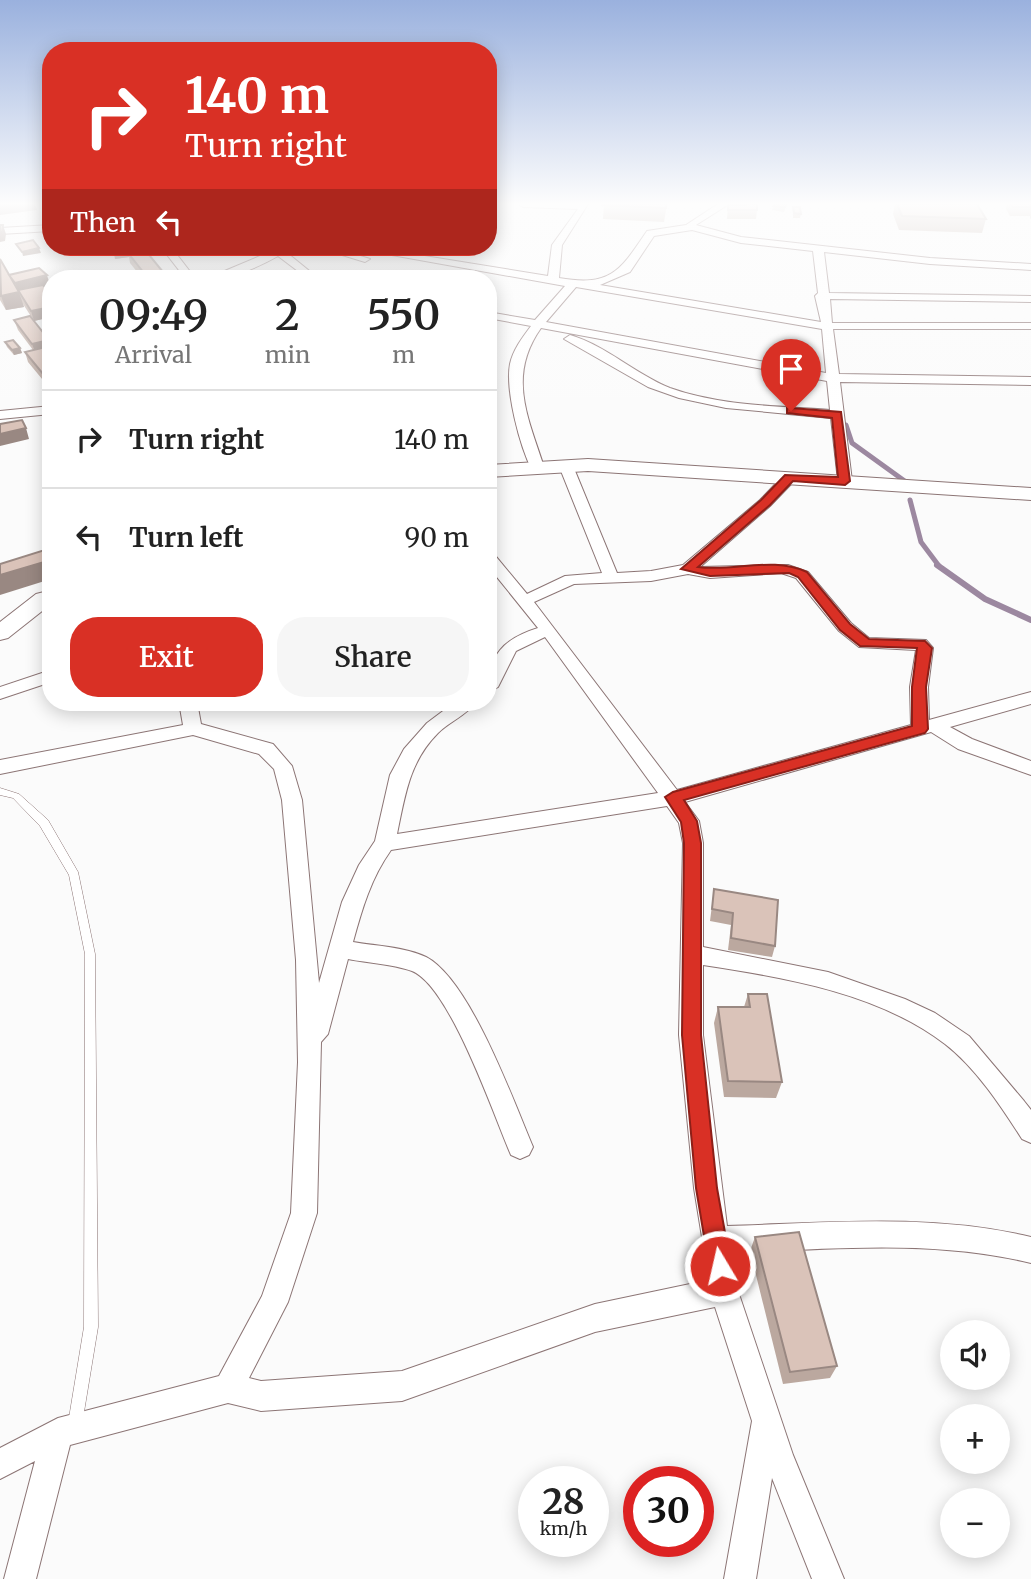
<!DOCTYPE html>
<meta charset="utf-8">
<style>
:root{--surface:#fff;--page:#f6f6f6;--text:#222;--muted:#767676;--line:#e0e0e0;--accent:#d93025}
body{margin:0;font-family:Merriweather,serif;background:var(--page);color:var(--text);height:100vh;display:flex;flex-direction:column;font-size:26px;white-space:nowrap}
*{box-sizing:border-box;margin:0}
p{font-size:23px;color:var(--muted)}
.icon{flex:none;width:38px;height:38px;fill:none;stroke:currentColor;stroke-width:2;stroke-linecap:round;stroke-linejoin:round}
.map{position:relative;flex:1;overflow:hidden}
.drawer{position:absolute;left:42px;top:270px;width:455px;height:441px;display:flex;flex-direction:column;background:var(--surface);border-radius:28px;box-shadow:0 4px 18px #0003}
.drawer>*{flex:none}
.guide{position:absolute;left:42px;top:42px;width:455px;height:214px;border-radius:28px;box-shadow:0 4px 18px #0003;background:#d93025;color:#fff;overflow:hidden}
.buttons{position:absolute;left:940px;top:1320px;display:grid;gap:14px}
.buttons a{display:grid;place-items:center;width:70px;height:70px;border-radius:50%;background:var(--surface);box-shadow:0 4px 18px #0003;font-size:35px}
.speed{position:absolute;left:518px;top:1466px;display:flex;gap:14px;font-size:35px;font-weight:700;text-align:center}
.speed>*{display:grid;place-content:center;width:91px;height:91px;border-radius:50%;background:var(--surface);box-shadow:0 4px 18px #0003;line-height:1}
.speed small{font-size:18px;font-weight:400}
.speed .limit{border:10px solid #d22;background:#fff;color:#111}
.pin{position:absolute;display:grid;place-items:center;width:60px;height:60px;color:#fff;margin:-72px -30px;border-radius:50% 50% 50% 0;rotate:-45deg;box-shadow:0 0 7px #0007}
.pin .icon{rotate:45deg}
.me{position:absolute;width:77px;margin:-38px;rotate:351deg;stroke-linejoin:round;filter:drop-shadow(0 0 5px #0008)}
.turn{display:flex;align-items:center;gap:24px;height:147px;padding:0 28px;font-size:32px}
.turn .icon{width:91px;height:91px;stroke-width:2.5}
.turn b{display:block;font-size:49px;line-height:60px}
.then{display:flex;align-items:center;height:66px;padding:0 28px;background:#0003;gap:14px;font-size:26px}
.eta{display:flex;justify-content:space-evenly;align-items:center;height:119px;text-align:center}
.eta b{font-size:42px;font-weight:600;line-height:49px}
.primary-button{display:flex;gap:14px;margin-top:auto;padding:14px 28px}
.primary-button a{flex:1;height:80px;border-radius:28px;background:var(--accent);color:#fff;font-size:28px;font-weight:600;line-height:80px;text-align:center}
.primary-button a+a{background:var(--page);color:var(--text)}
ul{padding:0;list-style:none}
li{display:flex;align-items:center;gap:21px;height:98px;padding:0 28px;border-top:2px solid var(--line)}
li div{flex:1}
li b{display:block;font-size:26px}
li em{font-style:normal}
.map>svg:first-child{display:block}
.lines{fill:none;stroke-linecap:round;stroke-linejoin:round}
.stream-far1{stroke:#9c88a0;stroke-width:5}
.stream{stroke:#9c88a0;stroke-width:6}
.service-casing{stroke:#8c7575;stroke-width:1}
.minor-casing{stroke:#8c7575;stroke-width:2}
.secondary-casing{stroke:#8c7575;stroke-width:2}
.service{fill:#fff;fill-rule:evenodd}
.minor{fill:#fff;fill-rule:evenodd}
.secondary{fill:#fff;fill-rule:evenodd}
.wall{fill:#bba89f}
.shaded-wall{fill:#998882}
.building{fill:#dac3b9;stroke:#998882;stroke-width:2}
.route{fill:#d93025;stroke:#8d1f18;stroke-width:2}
</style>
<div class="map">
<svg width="1031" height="1579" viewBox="0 0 1031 1579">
<rect width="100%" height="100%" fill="#fbfbfb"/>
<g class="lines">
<!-- stream-far1 -->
<path class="stream-far1" d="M 846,425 L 852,443 L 906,482
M 910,500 L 921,542 L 939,566"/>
<!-- stream -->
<path class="stream" d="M 937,565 L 985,599 L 1031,620"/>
<!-- service casing -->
<g class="service-casing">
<path id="service" d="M 0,788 L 19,794 L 48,820 L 78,872 L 95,954 L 98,1327 L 82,1424 L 80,1429 L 75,1431 L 70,1429 L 68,1424 L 84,1327 L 85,954 L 69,875 L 40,826 L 13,798 L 0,795 Z"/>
</g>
<!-- minor casing -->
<g class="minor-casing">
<path id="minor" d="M 518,204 L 588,204 L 562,245 L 559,278 C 611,287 620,271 647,231 L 686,225 L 718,204 L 729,204 L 696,225 L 741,237 L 930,258 L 1031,264 L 1031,270 L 930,264 L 824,252 L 829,293 L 1031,296 L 1031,302 L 830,299 L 832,323 L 1031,323 L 1031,329 L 833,329 L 839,374 L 1031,377 L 1031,385 L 840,382 L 852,481 L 845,485 L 838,481 L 831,418 L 726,408 L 679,398 L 648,387 L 564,339 L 570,335 C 607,346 635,374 670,388 C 720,406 778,406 830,410 L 827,381 L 541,328 C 507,376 528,417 544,467 L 532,470 C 520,447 505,390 510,364 C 513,350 522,338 531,326 L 488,318 L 488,312 L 535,320 L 565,286 L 347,247 L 369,247 L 548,276 L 552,245 L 578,209 L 523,207 ZM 692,230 L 741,243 L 813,251 L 818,293 L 815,296 L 821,322 L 600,285 L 630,272 L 654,236 ZM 576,287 L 822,329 L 826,373 L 546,322 Z
M 51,225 L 51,231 L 0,234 L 0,228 Z
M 161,247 L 171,247 L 195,278 L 185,278 Z
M 268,247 L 292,247 L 286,252 L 318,278 L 307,278 L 278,256 C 257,268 232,279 208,278 L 272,251 Z
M 316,247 L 332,247 L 370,259 L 365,262 Z
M 51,406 L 51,414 L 0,419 L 0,411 Z
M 566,462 L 573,466 L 617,573 L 651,571 L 683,565 L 760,500 L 785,474 L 795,474 L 795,480 L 770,506 L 700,567 L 788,565 L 808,572 L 851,623 L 869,638 L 926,640 L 933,648 L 928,687 L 929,720 L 1031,692 L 1031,704 L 950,727 L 972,739 L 1031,761 L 1031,775 L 958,749 L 931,732 L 685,802 L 699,821 L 703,843 L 703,947 L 828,972 L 905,999 L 935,1013 L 969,1036 L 1024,1101 L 1031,1110 L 1031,1143 L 1022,1139 C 1001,1106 976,1068 945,1044 C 879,993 783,977 703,965 L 703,1035 L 727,1226 C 829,1223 930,1213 1031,1237 L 1031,1263 C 932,1239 832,1249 731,1253 L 738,1291 L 793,1455 L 844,1579 L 812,1579 L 772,1478 L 756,1579 L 724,1579 L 752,1421 L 715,1307 L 595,1332 L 402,1401 L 261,1411 L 228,1403 L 70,1445 L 36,1579 L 4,1579 L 35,1461 L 0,1479 L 0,1448 L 58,1418 L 219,1376 L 262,1296 L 291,1213 L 298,1062 L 296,960 L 282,800 L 274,769 L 259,754 L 193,735 L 0,774 L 0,760 L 183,725 L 179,702 L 197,702 L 201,724 L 273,744 L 292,766 L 302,800 L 319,983 L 342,902 L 359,865 L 375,841 L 390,775 L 404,749 L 427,723 L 455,702 L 476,702 C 467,715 449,722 438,733 C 409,762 405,796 397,834 L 658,793 L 545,637 L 516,651 L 498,687 L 488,693 C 488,655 503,639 538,628 L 488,566 L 488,551 L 493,553 L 527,594 L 565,576 L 602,573 L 559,466 ZM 781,573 L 796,578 L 839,631 L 859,647 L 916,650 L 910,687 L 911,725 L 677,790 L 534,602 L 574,584 L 651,581 L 688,574 L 710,578 ZM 667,806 L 679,823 L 683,843 L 679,1035 L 694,1188 L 709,1280 L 595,1304 L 402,1371 L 261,1381 L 249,1378 L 288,1302 L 317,1213 L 321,1042 L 328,1034 L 348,959 C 368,963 393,964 412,971 C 450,986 494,1116 511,1155 L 520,1159 L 529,1155 L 533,1147 C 513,1100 470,980 426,957 C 405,947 376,946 353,942 C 362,909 371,878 391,850 Z
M 51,670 L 51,682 L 0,699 L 0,687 Z"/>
</g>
<!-- secondary casing -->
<g class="secondary-casing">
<path id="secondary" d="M 588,459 L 1031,488 L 1031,500 L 588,471 L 488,477 L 488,465 Z
M 44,592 L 51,594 L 51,604 L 8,638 L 0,640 L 0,622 L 36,594 Z"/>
</g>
<!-- service -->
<use href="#service" class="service"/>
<!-- minor -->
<use href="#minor" class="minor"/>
<!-- secondary -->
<use href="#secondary" class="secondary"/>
</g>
<!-- wall -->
<path class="wall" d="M 604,204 L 667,204 L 664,222 L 603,219 Z
M 774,204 L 787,204 L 784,212 L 772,210 Z
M 895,204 L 977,204 L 986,219 L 982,233 L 899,230 L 893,214 Z
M 1007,204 L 1031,204 L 1031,219 L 1030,218 L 1030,216 L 1010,216 L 1006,209 Z
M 728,205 L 757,210 L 756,219 L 727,219 Z
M 793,207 L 801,214 L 800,218 L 793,218 Z
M 132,247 L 133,253 L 168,278 L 142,278 L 130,263 L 129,257 L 115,259 Z
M 0,259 L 9,275 L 50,285 L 44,286 L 51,295 L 51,317 L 34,321 L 23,304 L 24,307 L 6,310 L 0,300 Z
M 14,320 L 49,340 L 51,346 L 51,384 L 47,385 L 28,362 L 25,352 L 33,350 L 18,330 Z
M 5,342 L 20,348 L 22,353 L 14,355 L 7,347 Z
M 714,889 L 775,946 L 772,957 L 728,950 L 731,925 L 710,921 Z
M 748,994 L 782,1082 L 776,1098 L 724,1097 L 714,1023 L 718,1007 L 744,1007 Z
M 755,1237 L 837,1366 L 830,1378 L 783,1384 L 750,1251 Z"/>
<!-- shaded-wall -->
<path class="shaded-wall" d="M 15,204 L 35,204 L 37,210 L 0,215 L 0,206 Z
M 3,225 L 6,234 L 5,241 L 0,242 L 0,232 Z
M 128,247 L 132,247 L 134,256 L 128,253 L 129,257 L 115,259 L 113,249 Z
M 39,248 L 41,253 L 23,256 L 22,252 Z
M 47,275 L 50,285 L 19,292 L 24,307 L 6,310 L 1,296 L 19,292 L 15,283 Z
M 51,307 L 51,317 L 34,321 L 31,311 Z
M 49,340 L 51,351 L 36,354 L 32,344 Z
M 20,348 L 22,353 L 14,355 L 12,350 Z
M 51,372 L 51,384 L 47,385 L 43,374 Z
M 26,428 L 29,439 L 0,446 L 0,434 Z
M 51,560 L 51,579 L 0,595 L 0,575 Z"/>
<!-- building -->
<path class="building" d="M 0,204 L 15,204 L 0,206 Z
M 604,204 L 666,204 L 666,208 L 603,205 Z
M 746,204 L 757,204 L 757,210 L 728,210 L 728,205 L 746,205 Z
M 774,204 L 786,204 L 785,207 L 773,206 Z
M 897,204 L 977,204 L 986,219 L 902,216 Z
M 1011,204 L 1031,204 L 1031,207 L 1013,207 Z
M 793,207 L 800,207 L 801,214 L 794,213 Z
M 0,225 L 3,225 L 2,232 L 0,232 Z
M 33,240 L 39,248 L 22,252 L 16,244 Z
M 113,247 L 128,247 L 113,249 Z
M 145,250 L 168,278 L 148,278 L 128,253 Z
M 0,259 L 19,292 L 1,296 Z
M 39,268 L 47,275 L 15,283 L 9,275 Z
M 102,272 L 107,278 L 86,278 L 84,275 Z
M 43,285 L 51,295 L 51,307 L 31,311 L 18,290 Z
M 30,316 L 49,340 L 32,344 L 14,320 Z
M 13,340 L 20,348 L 12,350 L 5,342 Z
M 50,346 L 51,372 L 43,374 L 25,352 Z
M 22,420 L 26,428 L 0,434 L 0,424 Z
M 51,548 L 51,560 L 0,575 L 0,564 Z
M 714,889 L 778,900 L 775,946 L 731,938 L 733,913 L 712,909 Z
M 748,994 L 767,994 L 782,1082 L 728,1081 L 718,1007 L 750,1007 Z
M 799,1232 L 837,1366 L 790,1372 L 755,1237 Z"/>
<!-- sky -->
<linearGradient id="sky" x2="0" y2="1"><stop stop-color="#9ab1de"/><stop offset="0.48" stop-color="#fdfdfd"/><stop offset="1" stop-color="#fdfdfd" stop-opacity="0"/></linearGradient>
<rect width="1031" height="425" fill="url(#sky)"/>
<!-- route -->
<path class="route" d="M 791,408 L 841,412 L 850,481 L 845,485 L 793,481 L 770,505 L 698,567 C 734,572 773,556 807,572 L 850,624 L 869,639 L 925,641 L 932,648 L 926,687 L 928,729 L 925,733 L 684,800 L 697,821 L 701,843 L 701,1035 L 717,1188 L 731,1266 L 728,1274 L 720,1277 L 712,1274 L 709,1266 L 696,1188 L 682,1035 L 684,843 L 681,822 L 665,797 L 673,792 L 912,726 L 912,687 L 917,648 L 860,646 L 840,630 L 798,577 L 789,573 L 710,576 L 681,569 L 761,500 L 785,475 L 838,477 L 832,418 L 787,413 L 787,408 Z"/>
</svg>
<div class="buttons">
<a><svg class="icon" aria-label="sound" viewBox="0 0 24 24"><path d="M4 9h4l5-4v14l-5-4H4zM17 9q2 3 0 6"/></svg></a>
<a>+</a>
<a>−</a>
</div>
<div class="speed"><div>28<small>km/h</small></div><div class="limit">30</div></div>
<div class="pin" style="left:791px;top:411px;background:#d93025"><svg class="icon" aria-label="arrive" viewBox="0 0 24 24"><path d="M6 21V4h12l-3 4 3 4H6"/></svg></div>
<svg class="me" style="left:720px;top:1266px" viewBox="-20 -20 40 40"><circle r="17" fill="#d93025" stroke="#fff" stroke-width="3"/><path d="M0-11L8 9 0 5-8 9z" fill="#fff"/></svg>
<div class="guide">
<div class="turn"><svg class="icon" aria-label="right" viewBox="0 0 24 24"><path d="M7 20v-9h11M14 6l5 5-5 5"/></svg><div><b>140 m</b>Turn right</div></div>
<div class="then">Then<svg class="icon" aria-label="left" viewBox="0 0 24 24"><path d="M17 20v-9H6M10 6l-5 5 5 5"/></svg></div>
</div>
<section class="drawer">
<div class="eta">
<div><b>09:49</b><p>Arrival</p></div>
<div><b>2</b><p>min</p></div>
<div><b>550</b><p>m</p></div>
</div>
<ul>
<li><svg class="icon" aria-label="right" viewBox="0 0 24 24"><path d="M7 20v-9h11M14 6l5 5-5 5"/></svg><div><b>Turn right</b></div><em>140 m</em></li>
<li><svg class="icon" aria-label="left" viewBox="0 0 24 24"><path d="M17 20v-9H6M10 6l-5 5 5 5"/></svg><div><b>Turn left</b></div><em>90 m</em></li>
</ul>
<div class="primary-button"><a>Exit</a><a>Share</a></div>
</section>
</div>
